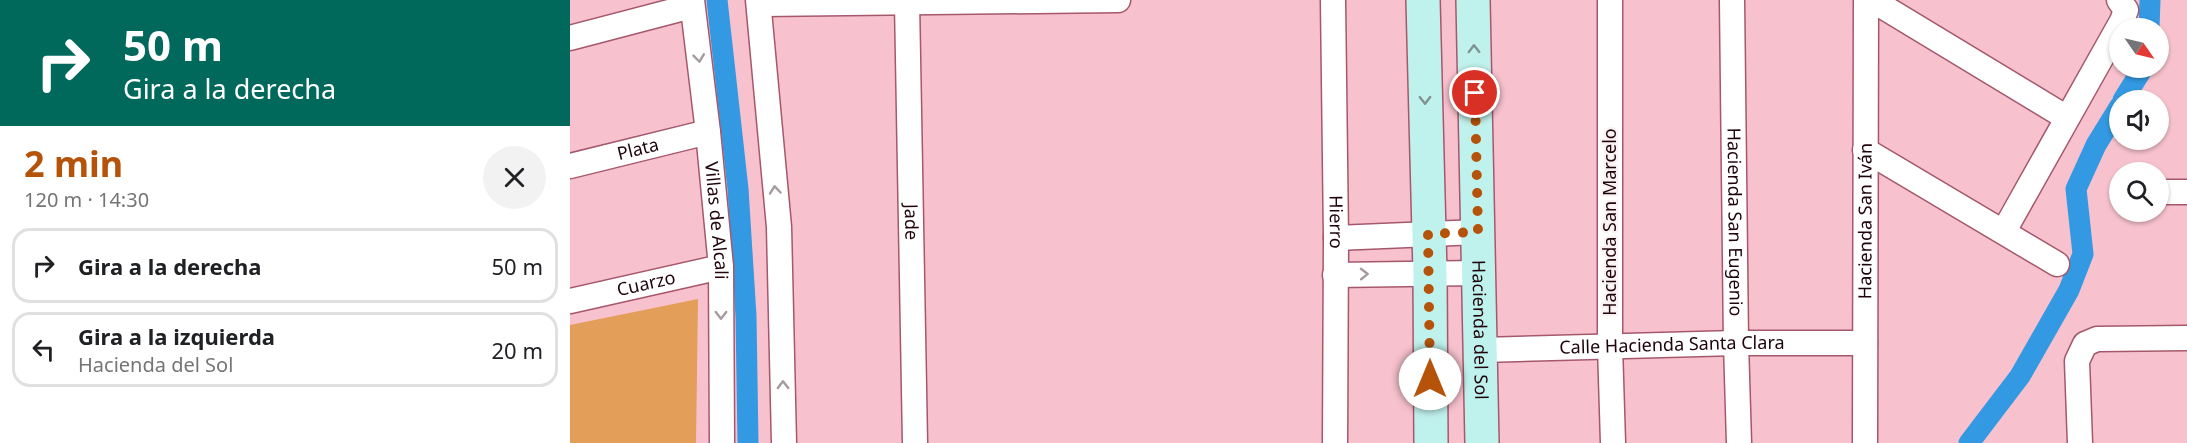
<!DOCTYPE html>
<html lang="es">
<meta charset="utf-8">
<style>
:root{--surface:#fff;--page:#f2f2f2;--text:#202124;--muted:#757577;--line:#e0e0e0;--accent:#b45309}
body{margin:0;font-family:"Noto Sans",sans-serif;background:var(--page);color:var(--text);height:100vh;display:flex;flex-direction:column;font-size:22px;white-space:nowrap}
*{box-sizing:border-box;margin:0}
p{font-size:20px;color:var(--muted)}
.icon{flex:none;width:33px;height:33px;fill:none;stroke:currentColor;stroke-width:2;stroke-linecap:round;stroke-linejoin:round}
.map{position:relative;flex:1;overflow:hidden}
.drawer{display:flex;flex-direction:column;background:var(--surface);width:570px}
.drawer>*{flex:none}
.banner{background:#00695c;color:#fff;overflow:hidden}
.needle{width:39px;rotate:124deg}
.fabs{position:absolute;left:1539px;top:18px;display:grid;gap:12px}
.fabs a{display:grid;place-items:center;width:60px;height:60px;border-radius:50%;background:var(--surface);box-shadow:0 2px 4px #0004;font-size:30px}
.pin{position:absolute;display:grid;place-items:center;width:51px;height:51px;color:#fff;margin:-26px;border:3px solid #fff;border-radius:50%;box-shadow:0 2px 6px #0007}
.me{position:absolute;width:66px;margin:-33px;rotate:0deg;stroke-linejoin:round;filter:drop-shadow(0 0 4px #0008)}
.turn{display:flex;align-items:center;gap:21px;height:126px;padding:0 24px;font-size:27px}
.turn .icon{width:78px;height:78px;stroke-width:2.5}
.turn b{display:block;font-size:42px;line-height:51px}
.round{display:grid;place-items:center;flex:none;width:63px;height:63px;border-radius:32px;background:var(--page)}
.headline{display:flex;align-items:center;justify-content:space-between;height:102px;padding:0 24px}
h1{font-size:36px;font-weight:700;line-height:45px;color:var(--accent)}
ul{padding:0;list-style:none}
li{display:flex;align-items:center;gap:18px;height:75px;margin:0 12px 9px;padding:0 12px;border:3px solid var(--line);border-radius:18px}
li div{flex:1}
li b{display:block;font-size:22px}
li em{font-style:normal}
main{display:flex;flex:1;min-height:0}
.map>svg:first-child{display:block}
.green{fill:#e39e5a}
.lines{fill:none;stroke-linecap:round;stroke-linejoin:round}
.canal{stroke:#3299e2;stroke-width:21}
.street-casing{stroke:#a5586c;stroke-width:27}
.secondary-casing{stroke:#a5586c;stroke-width:36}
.street{stroke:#fff;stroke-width:24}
.secondary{stroke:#c0f2ed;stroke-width:33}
.oneway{stroke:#809393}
.oneway2{stroke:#a59b9e}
.route{stroke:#b45309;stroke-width:10;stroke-dasharray:0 18}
.labels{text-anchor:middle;stroke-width:4.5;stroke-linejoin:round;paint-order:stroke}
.street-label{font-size:18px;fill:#1f040c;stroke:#faf1f2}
</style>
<main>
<section class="drawer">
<div class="banner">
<div class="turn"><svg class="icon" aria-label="right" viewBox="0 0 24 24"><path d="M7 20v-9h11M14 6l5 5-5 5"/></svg><div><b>50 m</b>Gira a la derecha</div></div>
</div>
<div class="headline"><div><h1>2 min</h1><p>120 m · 14:30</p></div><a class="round"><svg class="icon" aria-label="close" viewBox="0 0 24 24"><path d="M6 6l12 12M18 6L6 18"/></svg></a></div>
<ul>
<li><svg class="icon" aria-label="right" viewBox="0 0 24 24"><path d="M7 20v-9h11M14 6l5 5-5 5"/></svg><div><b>Gira a la derecha</b></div><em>50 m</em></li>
<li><svg class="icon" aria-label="left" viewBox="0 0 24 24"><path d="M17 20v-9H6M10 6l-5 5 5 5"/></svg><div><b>Gira a la izquierda</b><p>Hacienda del Sol</p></div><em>20 m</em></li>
</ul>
</section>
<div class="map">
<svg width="1617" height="443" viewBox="0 0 1617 443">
<rect width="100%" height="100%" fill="#f7c2cd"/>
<!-- green -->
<path class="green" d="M 128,299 L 126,443 L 0,443 L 0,325 Z"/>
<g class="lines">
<!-- canal -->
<path class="canal" d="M 147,0 L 168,189 L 176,316 L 178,443
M 1579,28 L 1580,0
M 1553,100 L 1573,68
M 1399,443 L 1450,376 L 1499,290 L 1513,254 L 1506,189 L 1526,145 L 1550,106"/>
<!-- street casing -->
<g class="street-casing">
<g id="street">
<path id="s1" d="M 122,0 L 138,132 L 151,267 L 152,443"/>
<path d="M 188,0 L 209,227 L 214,443"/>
<path id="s2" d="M 763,0 L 766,238 L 765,443"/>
<path d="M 1040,0 L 1040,346 L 1043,443"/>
<path id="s3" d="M 1162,0 L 1166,343 L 1169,443"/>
<path d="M 1302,0 L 1497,118"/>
<path id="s4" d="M 337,2 L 345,443"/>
<path d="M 189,4 L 548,0"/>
<path d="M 0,38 L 122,6"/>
<path d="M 1295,150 L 1487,264"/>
<path id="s5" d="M 0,166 L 138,132"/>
<path d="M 1588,192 L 1617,192"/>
<path d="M 1434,231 L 1552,21 L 1556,10 L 1549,0"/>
<path d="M 766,238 L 908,232"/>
<path d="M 765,275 L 908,273"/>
<path id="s6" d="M 0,301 L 151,267"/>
<path id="s7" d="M 912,350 L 1166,343 L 1295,343"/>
<path id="s8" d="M 1295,443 L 1296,0"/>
<path d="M 1510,443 L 1507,361 L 1515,344 L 1527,339 L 1617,338"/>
</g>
</g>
<!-- secondary casing -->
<g class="secondary-casing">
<g id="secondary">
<path d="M 853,0 L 860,273 L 861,443"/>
<path id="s9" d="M 903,0 L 912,443"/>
</g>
</g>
<!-- street -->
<use href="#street" class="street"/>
<!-- secondary -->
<use href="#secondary" class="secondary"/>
</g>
<!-- one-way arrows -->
<defs><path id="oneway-chevron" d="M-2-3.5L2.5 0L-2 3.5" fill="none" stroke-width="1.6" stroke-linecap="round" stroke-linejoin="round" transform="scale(1.5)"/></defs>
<g class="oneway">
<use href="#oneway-chevron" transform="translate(904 49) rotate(-91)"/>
<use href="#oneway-chevron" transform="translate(855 100) rotate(89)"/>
</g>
<g class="oneway2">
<use href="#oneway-chevron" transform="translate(129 58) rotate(83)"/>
<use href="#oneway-chevron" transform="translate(205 190) rotate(-95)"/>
<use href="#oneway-chevron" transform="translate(794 274) rotate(-1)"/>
<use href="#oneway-chevron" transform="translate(151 315) rotate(90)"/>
<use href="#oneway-chevron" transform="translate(213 385) rotate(-91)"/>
</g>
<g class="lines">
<!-- route -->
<path class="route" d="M 860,379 L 858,234 L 908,232 L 905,93"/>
</g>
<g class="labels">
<!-- street labels -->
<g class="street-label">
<text dy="6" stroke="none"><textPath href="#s5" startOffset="70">Plata</textPath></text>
<text dy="6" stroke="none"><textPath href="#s1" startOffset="222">Villas de Alcali</textPath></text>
<text dy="6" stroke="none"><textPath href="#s2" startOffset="222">Hierro</textPath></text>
<text dy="6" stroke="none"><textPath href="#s8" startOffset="222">Hacienda San Iván</textPath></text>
<text dy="6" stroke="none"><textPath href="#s4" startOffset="220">Jade</textPath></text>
<text transform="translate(1040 222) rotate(-90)" y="6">Hacienda San Marcelo</text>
<text dy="6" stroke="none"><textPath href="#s3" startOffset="222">Hacienda San Eugenio</textPath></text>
<text dy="6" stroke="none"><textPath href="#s6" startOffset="78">Cuarzo</textPath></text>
<text dy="6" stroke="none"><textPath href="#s9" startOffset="330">Hacienda del Sol</textPath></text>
<text dy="6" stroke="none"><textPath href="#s7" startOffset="190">Calle Hacienda Santa Clara</textPath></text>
</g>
</g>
</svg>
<div class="fabs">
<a><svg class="needle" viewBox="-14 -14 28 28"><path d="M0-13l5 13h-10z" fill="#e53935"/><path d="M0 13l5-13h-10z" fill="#757577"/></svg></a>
<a><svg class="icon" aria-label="sound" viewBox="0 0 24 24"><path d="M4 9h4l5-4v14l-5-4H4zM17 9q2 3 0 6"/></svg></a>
<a><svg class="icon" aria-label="search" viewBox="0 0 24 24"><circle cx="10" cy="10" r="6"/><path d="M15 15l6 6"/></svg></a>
</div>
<div class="pin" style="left:905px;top:93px;background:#d93025"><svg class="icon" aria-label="arrive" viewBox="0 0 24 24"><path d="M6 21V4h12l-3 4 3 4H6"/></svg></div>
<svg class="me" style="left:860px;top:379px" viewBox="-20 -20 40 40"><circle r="19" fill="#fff"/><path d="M0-13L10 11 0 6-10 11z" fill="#b45309"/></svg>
</div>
</main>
